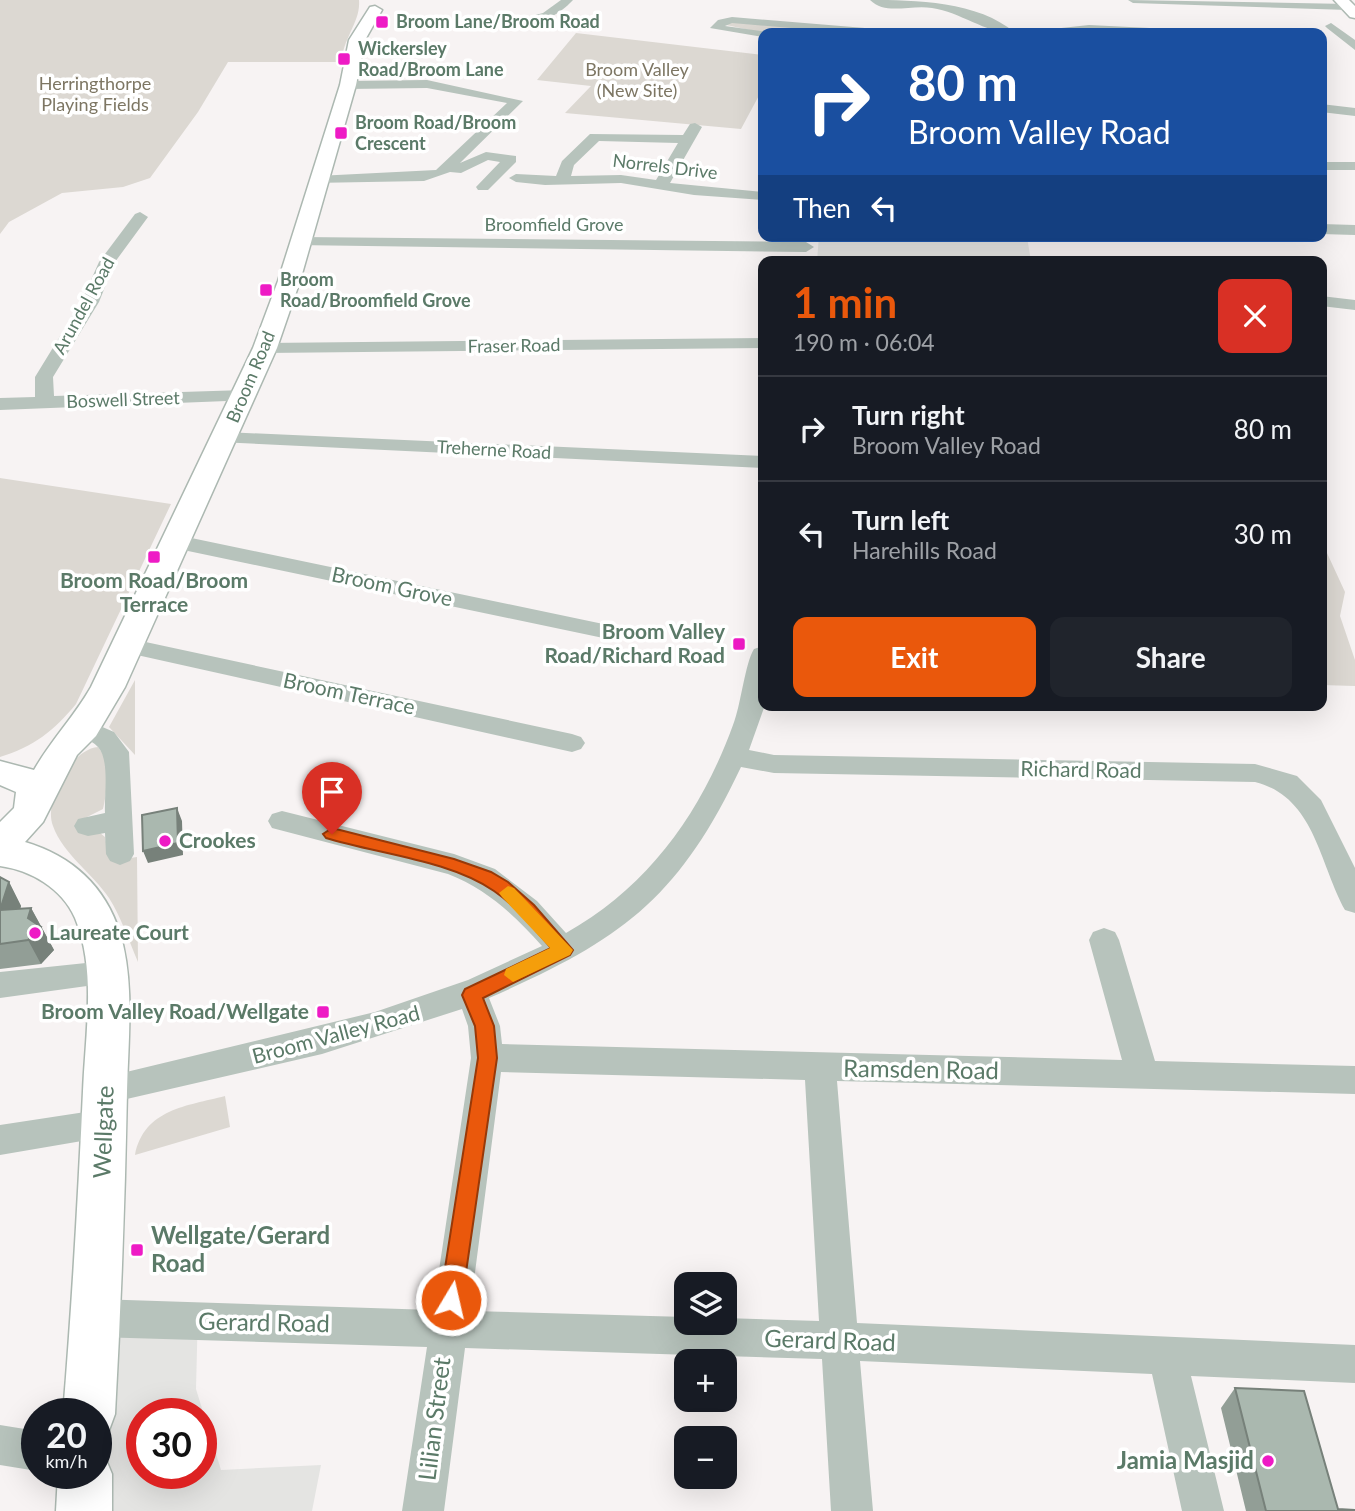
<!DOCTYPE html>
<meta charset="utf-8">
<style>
:root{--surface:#171b24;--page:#20242c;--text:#f1f3f6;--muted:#9ea1a6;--line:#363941;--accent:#ea580c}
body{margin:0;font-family:Lato,sans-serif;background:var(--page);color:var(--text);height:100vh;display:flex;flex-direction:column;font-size:26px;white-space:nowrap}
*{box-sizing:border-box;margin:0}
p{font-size:23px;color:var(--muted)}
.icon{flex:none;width:38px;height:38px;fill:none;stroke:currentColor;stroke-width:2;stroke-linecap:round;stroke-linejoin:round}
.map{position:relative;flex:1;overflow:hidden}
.sheet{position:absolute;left:758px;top:256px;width:569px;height:455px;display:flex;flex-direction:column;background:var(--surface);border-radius:14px;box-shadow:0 7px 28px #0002}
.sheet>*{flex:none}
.top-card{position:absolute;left:758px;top:28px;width:569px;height:214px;border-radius:14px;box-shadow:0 7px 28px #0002;background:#1a4fa0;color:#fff;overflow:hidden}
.tools{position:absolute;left:674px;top:1272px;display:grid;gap:14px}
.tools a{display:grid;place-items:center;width:63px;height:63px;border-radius:14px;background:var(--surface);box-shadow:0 7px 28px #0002;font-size:35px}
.speed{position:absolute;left:21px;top:1398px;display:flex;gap:14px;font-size:35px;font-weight:700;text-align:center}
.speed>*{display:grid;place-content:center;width:91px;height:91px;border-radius:50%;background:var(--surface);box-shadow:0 7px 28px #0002;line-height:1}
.speed small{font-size:18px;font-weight:400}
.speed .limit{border:10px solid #d22;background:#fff;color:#111}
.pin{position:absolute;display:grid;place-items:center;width:60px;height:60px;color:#fff;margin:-72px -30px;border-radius:50% 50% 50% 0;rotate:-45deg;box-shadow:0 0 7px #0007}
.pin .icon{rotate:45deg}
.me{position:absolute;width:77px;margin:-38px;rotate:9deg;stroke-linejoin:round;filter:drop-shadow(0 0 5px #0008)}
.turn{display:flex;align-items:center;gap:24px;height:147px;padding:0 35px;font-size:32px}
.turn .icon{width:91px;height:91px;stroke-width:2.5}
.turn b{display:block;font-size:49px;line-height:60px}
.then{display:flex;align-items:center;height:66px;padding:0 35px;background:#0003;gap:14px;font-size:26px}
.round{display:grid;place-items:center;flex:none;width:74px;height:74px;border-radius:14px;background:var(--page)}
.summary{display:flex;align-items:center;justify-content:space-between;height:119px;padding:0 35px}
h1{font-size:42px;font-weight:700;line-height:52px;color:var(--accent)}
.cta{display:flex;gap:14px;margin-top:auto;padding:14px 35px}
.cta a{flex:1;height:80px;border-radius:14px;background:var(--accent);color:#fff;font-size:28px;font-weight:700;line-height:80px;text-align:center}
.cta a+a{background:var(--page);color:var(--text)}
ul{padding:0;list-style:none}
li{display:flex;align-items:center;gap:21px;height:105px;padding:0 35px;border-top:2px solid var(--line)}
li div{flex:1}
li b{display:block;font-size:26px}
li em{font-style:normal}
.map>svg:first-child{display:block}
.built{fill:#e4e4e2;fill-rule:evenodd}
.green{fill:#dcd8d2}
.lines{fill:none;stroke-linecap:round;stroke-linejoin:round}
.major-casing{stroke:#acb8b1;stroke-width:3}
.minor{fill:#b7c3bc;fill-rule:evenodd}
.major{fill:#fff;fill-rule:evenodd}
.wall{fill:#929e96}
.shaded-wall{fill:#77817a}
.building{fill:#aab8af;stroke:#77817a;stroke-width:2}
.route{fill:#ea580c;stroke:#983908;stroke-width:2}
.slow{fill:#f59e0b}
.poi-dot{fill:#ee1bc5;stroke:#fff;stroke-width:2.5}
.labels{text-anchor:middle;stroke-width:7;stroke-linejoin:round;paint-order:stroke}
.far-poi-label{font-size:18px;font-weight:bold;fill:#5b7a68;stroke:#fff;text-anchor:start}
.far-park-label{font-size:18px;fill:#7d7663;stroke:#fff}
.far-street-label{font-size:18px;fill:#5b7a68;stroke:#fff}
.poi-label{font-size:21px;font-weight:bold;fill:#5b7a68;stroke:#fff;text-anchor:end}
.street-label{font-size:21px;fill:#5b7a68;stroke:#fff}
.near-street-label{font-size:24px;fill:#5b7a68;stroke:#fff}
.near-poi-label{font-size:24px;font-weight:bold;fill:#5b7a68;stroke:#fff;text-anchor:start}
</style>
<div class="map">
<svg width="1355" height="1511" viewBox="0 0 1355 1511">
<rect width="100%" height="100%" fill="#f7f3f3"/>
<!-- built -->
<path class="built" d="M 819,236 L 1031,236 L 1027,237 L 1031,261 L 817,261 Z
M 107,1309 L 198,1309 L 196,1389 L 221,1470 L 321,1465 L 312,1511 L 100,1511 ZM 142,1414 L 201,1414 L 201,1474 L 142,1474 Z"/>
<!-- green -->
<path class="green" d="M 0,0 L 359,0 C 361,22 342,39 342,62 L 228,62 L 198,112 L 150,178 L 123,187 L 62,193 L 9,222 L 0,234 Z
M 731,21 L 815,28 L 813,31 L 835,33 L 837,30 L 872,33 L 764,33 L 726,25 Z
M 576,33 L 763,55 L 763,88 L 741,129 L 565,113 L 591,86 L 537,80 Z
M 0,478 L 171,504 L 76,704 C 54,731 33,747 0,757 Z
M 1321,540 L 1345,592 L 1340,616 L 1355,660 L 1355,686 L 1321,685 Z
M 135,680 L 135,755 L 109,727 Z
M 98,747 C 111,760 107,792 103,809 L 83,819 L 105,837 L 110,861 L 137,857 L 138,962 C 129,941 121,917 109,898 C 93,874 63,854 53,826 C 43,801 71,749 98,747 Z
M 225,1096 L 230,1127 L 135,1155 C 144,1109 187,1106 225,1096 Z"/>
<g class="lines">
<!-- major casing -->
<g class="major-casing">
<path id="major" d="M 1334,0 L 1349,0 L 1355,6 L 1355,18 L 1350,17 Z
M 375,6 L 382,10 L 365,40 L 356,85 L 300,281 L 277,348 L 125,687 L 96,736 L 77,755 L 43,822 L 25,842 C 72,856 105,886 120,933 C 135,983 128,1040 127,1091 C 125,1199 121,1306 115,1414 L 108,1433 L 96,1437 L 96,1414 L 63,1414 C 72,1307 78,1199 83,1091 C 85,1036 97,971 75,918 C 62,888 30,870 0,866 L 0,822 L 14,808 L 16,792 L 0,785 L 0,761 L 34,770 C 51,740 74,717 91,687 L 253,348 L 278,281 L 340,85 L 349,40 L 370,7 Z
M 96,1451 L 104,1455 L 112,1474 L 112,1511 L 56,1511 L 58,1474 L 96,1474 Z"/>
</g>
<!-- minor -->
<path class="minor" d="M 561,0 L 573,0 C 562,12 540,28 524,18 L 543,13 Z
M 870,0 C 914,0 979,1 1015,33 C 986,34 961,12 932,8 C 911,4 886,16 870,0 Z
M 1128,0 L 1348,4 L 1354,7 L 1348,10 L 1133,3 Z
M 732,17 L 877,29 L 883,32 L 850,33 L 732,23 L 725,26 L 767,32 L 763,37 L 710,28 L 718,20 Z
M 1331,23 L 1355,40 L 1355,50 L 1327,28 L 1325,26 Z
M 1089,25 L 1190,30 L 1196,33 L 1037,33 L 1043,30 Z
M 427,80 L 523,101 L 460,163 L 486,152 L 516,156 L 516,162 L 488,190 L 478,190 L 476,187 L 500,162 L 488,160 L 461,173 L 450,172 L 424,181 L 312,183 L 312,177 L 317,176 L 436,170 L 507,103 L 427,88 L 348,89 L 342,85 L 348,81 Z
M 1321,104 L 1355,108 L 1355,116 L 1321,112 Z
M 695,123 L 702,127 L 670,183 L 763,192 L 763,200 L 694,195 L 621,183 L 545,185 L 516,182 L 509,178 L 516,174 L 556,176 L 562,161 L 590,134 L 683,135 L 690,124 ZM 599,141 L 678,143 L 656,180 L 621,175 L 571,176 L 574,165 Z
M 1321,162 L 1355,162 L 1355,170 L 1321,170 Z
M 140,212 L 148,217 L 115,262 L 99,302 L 53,377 L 54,396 L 245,390 L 254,396 L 252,400 L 0,410 L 0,398 L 35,397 L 35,377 L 81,302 L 99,262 L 135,214 Z
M 1321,224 L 1355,225 L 1355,235 L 1321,234 Z
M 301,237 L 806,242 L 814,247 L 806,252 L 295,245 L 295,239 Z
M 1321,296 L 1355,300 L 1355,310 L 1321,306 Z
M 763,338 L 763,348 L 265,353 L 256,348 L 265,343 Z
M 225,432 L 763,456 L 763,468 L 218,442 L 215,438 L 218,434 Z
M 177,535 L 608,625 L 616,627 L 620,632 L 616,637 L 608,639 L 169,547 L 166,542 Z
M 127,638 L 572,734 L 581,737 L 585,743 L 581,749 L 572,752 L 119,651 L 115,646 L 119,641 Z
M 763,646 L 765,705 L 749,750 L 774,755 L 1255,764 L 1297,776 L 1321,800 L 1355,868 L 1355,913 L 1345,910 C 1319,863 1315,797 1255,782 L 774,773 L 741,767 C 678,900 621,940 489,998 L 500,1026 L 502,1044 L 1122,1060 L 1089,940 L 1093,932 L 1104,928 L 1115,932 L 1119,940 L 1155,1061 L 1355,1066 L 1355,1094 L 837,1081 L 857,1323 L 1355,1345 L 1355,1383 L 1191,1376 L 1224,1511 L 1182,1511 L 1152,1374 L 860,1361 L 873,1511 L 831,1511 L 822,1359 L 465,1348 L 444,1511 L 402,1511 L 427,1347 L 96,1337 L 83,1331 L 77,1318 L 83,1305 L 96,1299 L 433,1310 L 471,1058 L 468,1026 L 462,1009 L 322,1054 L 105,1104 L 93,1100 L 88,1090 L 93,1080 L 375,1012 L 468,980 L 542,946 C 514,915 487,889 448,874 L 272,828 L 268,821 L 272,814 L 282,811 L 454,854 L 495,869 L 537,901 L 566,933 C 648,887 701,813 733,725 C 741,705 745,663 754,649 ZM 501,1072 L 805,1080 L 819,1321 L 724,1318 L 724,1323 L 686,1323 L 686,1317 L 470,1311 Z
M 84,719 L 114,732 L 129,752 L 134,854 L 130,861 L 120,865 L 110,861 L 106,854 L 105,833 L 88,836 L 78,833 L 74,826 L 78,819 L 105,813 C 104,796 110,760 98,747 C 90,738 78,738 71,728 L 75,722 Z
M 105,961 L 116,964 L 120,973 L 116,982 L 0,998 L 0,972 Z
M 105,1109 L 117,1113 L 122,1124 L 117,1135 L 0,1155 L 0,1125 Z
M 0,1425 L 37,1431 L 37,1471 L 0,1465 Z"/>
<!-- major -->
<use href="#major" class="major"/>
</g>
<!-- wall -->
<path class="wall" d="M 0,877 L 9,882 L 21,906 L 20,909 L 31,908 L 54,950 L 41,964 L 0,969 Z
M 1235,1388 L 1338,1509 L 1355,1511 L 1246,1511 L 1221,1408 Z"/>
<!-- shaded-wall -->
<path class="shaded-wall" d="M 177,808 L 182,821 L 183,855 L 148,863 L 143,851 Z
M 9,882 L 21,906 L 13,934 L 0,910 Z
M 31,908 L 54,950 L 41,964 L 28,940 L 28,918 Z"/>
<!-- building -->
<path class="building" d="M 177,808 L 178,843 L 143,851 L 142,815 Z
M 0,877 L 9,882 L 0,910 L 31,908 L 28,918 L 41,927 L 28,940 L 0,944 Z
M 1235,1388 L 1304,1391 L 1338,1509 L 1355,1510 L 1355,1511 L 1266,1511 Z"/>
<!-- route -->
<path class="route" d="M 332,828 L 454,859 L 491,872 L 508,882 L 534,905 L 573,950 L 570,955 L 483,998 L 494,1026 L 497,1058 L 462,1300 L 459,1308 L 451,1311 L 443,1308 L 440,1300 L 478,1058 L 475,1026 L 462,995 L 465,989 L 551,948 C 533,928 516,906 494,891 C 449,860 378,854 326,838 L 323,834 Z"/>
<!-- slow -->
<path class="slow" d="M 508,886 L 514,888 L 573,950 L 570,955 L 513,982 L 504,975 L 506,969 L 550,948 L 502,897 L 499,893 Z"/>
<!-- markers -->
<g class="poi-dot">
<rect x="375" y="15" width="14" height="14" rx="3.5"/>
<rect x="337" y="52" width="14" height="14" rx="3.5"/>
<rect x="334" y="126" width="14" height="14" rx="3.5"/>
<rect x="259" y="283" width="14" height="14" rx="3.5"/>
<rect x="147" y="550" width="14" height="14" rx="3.5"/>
<rect x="732" y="637" width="14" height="14" rx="3.5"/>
<circle cx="165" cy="841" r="7"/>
<circle cx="35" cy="933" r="7"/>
<rect x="316" y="1005" width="14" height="14" rx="3.5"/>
<rect x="130" y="1243" width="14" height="14" rx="3.5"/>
<circle cx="1268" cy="1461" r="7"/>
</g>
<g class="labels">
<!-- far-poi labels -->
<g class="far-poi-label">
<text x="396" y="28">Broom Lane/Broom Road</text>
<text x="358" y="55">Wickersley<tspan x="358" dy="21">Road/Broom Lane</tspan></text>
<text x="355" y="129">Broom Road/Broom<tspan x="355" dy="21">Crescent</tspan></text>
<text x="280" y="286">Broom<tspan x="280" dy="21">Road/Broomfield Grove</tspan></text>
</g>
<!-- far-park labels -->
<g class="far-park-label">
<text x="637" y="76">Broom Valley<tspan x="637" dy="21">(New Site)</tspan></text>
<text x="95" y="90">Herringthorpe<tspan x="95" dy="21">Playing Fields</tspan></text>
</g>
<!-- far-street labels -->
<g class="far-street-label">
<text transform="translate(665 167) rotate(7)" y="6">Norrels Drive</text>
<text x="554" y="231">Broomfield Grove</text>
<text transform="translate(84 306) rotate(-61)" y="6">Arundel Road</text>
<text transform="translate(514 346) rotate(-1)" y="6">Fraser Road</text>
<text transform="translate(251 377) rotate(-67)" y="6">Broom Road</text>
<text transform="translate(123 400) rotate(-2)" y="6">Boswell Street</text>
<text transform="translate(494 450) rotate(3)" y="6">Treherne Road</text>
</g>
<!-- poi labels -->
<g class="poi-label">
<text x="154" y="588" text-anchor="middle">Broom Road/Broom<tspan x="154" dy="24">Terrace</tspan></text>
<text x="725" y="639">Broom Valley<tspan x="725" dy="24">Road/Richard Road</tspan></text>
<text x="179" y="848" text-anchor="start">Crookes</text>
<text x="49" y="940" text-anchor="start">Laureate Court</text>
<text x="309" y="1019">Broom Valley Road/Wellgate</text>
</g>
<!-- street labels -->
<g class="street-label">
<text transform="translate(392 587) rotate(12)" y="7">Broom Grove</text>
<text transform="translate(349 694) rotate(12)" y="7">Broom Terrace</text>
<text transform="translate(1081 770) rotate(1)" y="7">Richard Road</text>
<text transform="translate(336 1035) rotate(-15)" y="7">Broom Valley Road</text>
</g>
<!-- near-street labels -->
<g class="near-street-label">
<text transform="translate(921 1070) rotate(1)" y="8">Ramsden Road</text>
<text transform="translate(104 1132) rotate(-88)" y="8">Wellgate</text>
<text transform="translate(264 1323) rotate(1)" y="8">Gerard Road</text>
<text transform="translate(830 1341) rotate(2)" y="8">Gerard Road</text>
<text transform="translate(435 1419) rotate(-83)" y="8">Lilian Street</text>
</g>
<!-- near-poi labels -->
<g class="near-poi-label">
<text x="151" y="1244">Wellgate/Gerard<tspan x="151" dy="28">Road</tspan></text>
<text x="1254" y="1469" text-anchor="end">Jamia Masjid</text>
</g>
</g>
</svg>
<div class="tools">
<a><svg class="icon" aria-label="layers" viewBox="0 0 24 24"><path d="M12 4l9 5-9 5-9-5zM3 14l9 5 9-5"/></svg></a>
<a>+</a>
<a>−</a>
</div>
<div class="speed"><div>20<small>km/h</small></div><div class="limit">30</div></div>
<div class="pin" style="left:332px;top:834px;background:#d93025"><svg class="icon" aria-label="arrive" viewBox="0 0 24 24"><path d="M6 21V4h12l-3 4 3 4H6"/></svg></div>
<svg class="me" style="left:451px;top:1300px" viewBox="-20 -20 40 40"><circle r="17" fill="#ea580c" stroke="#fff" stroke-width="3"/><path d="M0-11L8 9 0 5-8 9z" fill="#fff"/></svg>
<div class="top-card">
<div class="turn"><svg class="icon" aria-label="right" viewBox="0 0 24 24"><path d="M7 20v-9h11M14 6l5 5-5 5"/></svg><div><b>80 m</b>Broom Valley Road</div></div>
<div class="then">Then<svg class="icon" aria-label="left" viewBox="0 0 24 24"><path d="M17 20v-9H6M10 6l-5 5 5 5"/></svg></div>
</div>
<section class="sheet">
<div class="summary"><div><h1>1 min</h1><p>190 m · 06:04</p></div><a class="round" style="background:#d93025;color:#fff"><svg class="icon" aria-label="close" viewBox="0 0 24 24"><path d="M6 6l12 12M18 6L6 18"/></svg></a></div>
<ul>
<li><svg class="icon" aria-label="right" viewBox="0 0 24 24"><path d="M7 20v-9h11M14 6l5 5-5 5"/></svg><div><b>Turn right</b><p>Broom Valley Road</p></div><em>80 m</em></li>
<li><svg class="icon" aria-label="left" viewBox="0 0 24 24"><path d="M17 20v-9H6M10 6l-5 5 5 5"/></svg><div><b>Turn left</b><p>Harehills Road</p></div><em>30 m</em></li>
</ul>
<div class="cta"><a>Exit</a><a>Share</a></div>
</section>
</div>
